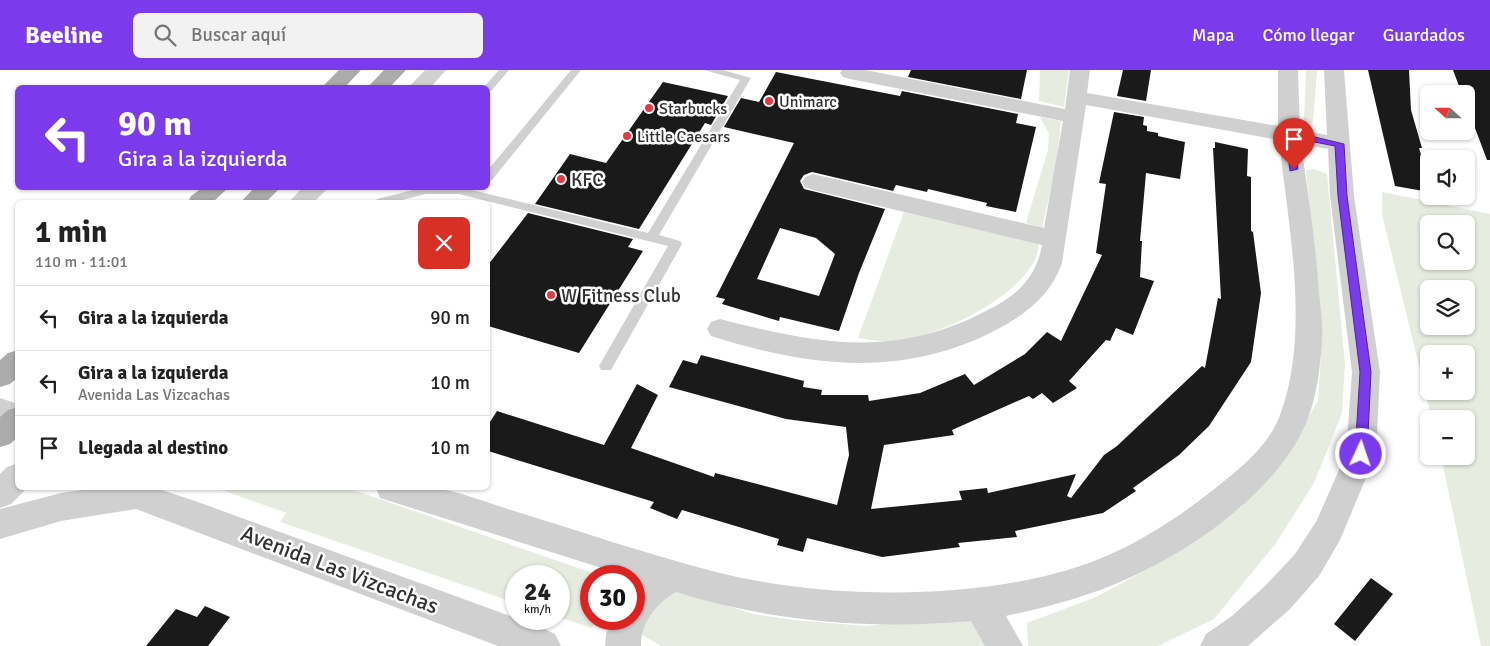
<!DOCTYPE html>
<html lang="es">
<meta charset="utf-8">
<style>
:root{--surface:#fff;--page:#f2f2f2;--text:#222;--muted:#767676;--line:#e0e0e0;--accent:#7c3aed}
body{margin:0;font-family:Signika,sans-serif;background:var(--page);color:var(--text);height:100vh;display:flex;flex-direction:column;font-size:19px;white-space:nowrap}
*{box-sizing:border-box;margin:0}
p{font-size:16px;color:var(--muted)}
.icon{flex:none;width:28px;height:28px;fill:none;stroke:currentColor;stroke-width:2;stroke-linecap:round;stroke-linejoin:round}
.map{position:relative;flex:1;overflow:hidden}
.drawer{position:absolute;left:15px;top:130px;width:475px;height:290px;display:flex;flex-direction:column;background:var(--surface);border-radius:8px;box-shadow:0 1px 4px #0004}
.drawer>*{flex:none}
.hud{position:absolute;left:15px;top:15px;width:475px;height:105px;border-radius:8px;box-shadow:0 1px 4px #0004;background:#7c3aed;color:#fff;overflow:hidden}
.needle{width:32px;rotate:291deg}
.fabs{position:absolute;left:1420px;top:15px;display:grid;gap:10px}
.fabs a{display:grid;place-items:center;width:55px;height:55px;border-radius:8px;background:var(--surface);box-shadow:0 1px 4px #0004;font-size:25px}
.speed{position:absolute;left:505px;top:495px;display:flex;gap:10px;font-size:25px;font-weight:700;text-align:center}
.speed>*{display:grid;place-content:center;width:65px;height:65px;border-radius:50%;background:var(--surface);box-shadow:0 1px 4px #0004;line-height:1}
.speed small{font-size:12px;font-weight:400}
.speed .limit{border:8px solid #d22;background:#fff;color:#111}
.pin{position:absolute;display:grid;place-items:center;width:42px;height:42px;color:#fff;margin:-51px -21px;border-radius:50% 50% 50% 0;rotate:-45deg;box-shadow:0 0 5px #0007}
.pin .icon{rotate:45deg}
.me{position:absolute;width:55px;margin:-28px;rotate:3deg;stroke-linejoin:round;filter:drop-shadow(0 0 4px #0008)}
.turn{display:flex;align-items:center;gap:18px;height:105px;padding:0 20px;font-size:22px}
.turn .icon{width:65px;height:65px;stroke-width:2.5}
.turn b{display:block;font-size:35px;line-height:42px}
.round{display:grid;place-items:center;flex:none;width:52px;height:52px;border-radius:8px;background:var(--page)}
.head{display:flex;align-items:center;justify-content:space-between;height:85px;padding:0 20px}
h1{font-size:30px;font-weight:700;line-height:38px}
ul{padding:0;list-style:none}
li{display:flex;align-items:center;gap:15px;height:65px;padding:0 20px;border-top:1px solid var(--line)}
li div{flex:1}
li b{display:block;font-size:19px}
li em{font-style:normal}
header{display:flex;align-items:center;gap:30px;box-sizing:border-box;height:70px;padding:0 25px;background:var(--accent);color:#fff}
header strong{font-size:24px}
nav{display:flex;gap:28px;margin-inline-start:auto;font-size:18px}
.search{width:350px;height:45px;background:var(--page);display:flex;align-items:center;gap:12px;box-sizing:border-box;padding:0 18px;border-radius:8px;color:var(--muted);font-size:19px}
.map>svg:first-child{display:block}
.green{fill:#e6ecdf;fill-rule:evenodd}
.building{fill:#1a1a1a;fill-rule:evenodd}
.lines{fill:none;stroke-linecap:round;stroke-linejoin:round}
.lane{fill:#d0d0d0;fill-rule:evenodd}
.street{fill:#d0d0d0;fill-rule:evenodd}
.primary{fill:#ababab;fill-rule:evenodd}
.route{fill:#7c3aed;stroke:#51269a}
.poi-dot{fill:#e63946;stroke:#fff;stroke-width:2}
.labels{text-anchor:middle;stroke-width:5;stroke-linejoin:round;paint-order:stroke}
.far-poi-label{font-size:16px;fill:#333;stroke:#fff;text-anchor:start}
.poi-label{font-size:19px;fill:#333;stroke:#fff;text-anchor:start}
.near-street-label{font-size:22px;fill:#333;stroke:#fff}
</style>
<header>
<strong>Beeline</strong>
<div class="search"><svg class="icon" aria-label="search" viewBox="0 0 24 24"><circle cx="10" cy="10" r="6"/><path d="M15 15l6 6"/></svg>Buscar aquí</div>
<nav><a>Mapa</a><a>Cómo llegar</a><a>Guardados</a></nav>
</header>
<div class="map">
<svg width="1490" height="576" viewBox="0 0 1490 576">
<rect width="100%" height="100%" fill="#fff"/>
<!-- green -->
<path class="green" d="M 1040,0 L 1069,0 L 1064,37 L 1039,31 Z
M 1306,0 L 1317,0 L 1313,52 L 1308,55 L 1304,50 Z
M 1040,47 L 1061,51 L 1056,96 L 1042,158 L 1026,153 L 1048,80 L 1049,64 Z
M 1314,99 L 1327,104 L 1345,294 L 1342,343 L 1314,413 L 1276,473 L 1214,549 L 1158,576 L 1028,576 L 1027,553 L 1096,527 L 1174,485 L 1241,437 L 1283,388 L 1318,331 L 1321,286 L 1320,241 L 1306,100 Z
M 1382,122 L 1490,144 L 1490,576 L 1481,576 L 1441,386 L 1466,386 L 1466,349 L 1432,349 L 1382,144 ZM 1429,154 L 1466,154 L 1466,191 L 1429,191 ZM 1429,219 L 1466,219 L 1466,256 L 1429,256 ZM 1429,284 L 1466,284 L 1466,321 L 1429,321 Z
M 904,142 L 1039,173 C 1038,179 1037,187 1034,192 C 1010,233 932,271 885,271 C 876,271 867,269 858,268 Z
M 217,418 L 348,418 L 601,506 L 591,506 L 591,549 L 597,549 L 592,558 L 559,547 L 559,506 L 516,506 L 516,533 L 280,452 L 286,443 Z
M 666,518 L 687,523 L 753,544 L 794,550 L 866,556 L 966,545 L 982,553 L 993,576 L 661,576 L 634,560 Z"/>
<!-- building -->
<path class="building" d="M 911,0 L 1027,0 L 1021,29 L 908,7 Z
M 1123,0 L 1151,0 L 1146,31 L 1117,26 Z
M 1368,0 L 1409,0 L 1411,40 L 1422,78 L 1419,78 L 1429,111 L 1429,122 L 1395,116 Z
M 1453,0 L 1490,0 L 1490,90 L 1487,90 L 1466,34 L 1466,24 L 1462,24 Z
M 776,2 L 900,26 L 902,21 L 1018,44 L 1016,53 L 1036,57 L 1016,142 L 986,136 L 987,133 L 928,119 L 927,122 L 896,115 L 893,121 L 812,102 L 804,105 L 800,111 L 804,119 L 885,139 L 859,203 L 839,261 L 780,247 L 779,251 L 722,234 L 725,229 L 716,227 L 794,73 L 724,57 L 741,28 L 759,32 ZM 780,158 L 816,168 L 835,184 L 819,226 L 757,209 Z
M 663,12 L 728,26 L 711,55 L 705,53 L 639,159 L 535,134 L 570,84 L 606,93 Z
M 1114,42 L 1144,47 L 1143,55 L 1147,56 L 1147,61 L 1158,63 L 1158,66 L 1185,72 L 1180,109 L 1146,103 L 1140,171 L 1142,171 L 1140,207 L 1154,211 L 1133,265 L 1116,258 L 1110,271 L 1106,270 L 1069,311 L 1077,318 L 1053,333 L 1042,323 L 1033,329 L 1029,326 L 952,360 L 954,365 L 884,375 L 871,439 L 962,430 L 959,421 L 987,418 L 988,423 L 1076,404 L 1067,426 L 1071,428 L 1104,385 L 1117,376 L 1202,296 L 1205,298 L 1218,228 L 1221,229 L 1213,78 L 1215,78 L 1215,72 L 1248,79 L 1247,106 L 1251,107 L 1251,161 L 1253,162 L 1261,223 L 1251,292 L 1209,356 L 1179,385 L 1133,418 L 1136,421 L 1103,443 L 1015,461 L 1017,467 L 958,473 L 960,477 L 882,487 L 807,468 L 803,482 L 777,475 L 779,469 L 682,440 L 677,449 L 650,438 L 654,432 L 488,381 L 488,355 L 497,341 L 604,375 L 637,314 L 658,325 L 631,378 L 714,407 L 715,403 L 837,435 L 849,385 L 846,357 L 786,349 L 669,317 L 683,290 L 697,294 L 701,285 L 804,311 L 803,317 L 822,320 L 821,325 L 868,325 L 869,331 L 920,323 L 965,304 L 974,315 L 1025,284 L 1047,262 L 1061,271 L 1102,185 L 1096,183 L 1106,114 L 1099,113 Z
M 528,143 L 633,169 L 628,177 L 643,181 L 579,283 L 488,256 L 488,195 Z
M 1371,508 L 1393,524 L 1355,571 L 1334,554 Z
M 205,536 L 230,547 L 208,576 L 146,576 L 176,539 L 197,547 Z"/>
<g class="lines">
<!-- lane -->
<path class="lane" d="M 499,0 L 509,0 L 492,20 L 488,21 L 488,18 L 483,18 Z
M 571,0 L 581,0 L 492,110 L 488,111 L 488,100 Z
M 704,0 L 723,0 L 751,8 L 659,165 L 680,171 L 682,174 L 611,300 L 601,300 L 599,296 L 668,176 L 459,124 L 426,124 L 394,132 L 375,132 L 377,129 L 421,118 L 464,118 L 648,163 L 740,10 Z"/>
<!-- street -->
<path class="street" d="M 425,0 L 446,0 L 430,18 L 408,18 Z
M 842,0 L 865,0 L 1065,39 L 1070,0 L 1090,0 L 1087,23 L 1278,56 L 1278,0 L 1298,0 L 1300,60 L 1327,65 L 1324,0 L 1344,0 L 1354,126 L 1380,302 L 1376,384 L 1340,470 L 1319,506 L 1290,539 L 1248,576 L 1200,576 L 1206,564 L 1232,546 L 1266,515 L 1295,484 L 1317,450 L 1346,384 L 1352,302 L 1330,126 L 1328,79 L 1301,74 C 1308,124 1316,174 1319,224 C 1321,240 1323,257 1322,273 C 1320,297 1317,325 1308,348 C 1282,417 1195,479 1129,508 C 1090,526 1048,537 1006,546 L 1023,576 L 985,576 L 971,551 C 871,560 772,552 676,522 C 657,532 640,554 641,576 L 605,576 L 606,564 L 612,549 L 634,549 L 634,515 L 638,510 L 634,508 L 634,506 L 627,506 L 380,428 L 376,418 C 394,418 414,416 432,418 C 457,420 487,433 511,440 C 579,461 647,484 716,502 C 828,531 1006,533 1113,483 C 1146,468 1175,449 1204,427 C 1231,406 1268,379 1280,345 C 1311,262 1288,156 1279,70 L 1086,35 L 1062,193 C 1051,225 1026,244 998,259 C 903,309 809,297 711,266 L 707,259 L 711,252 L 720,249 C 817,274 893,289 986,241 C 1016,226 1036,209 1042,175 L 813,120 L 805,117 L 802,112 L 805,107 L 813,104 L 1044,158 L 1063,51 L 850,9 L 843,7 L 840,3 Z
M 302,118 L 328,118 L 314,132 L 289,132 Z
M 0,328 L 18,334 L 18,359 L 0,352 Z
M 18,393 L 18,418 L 27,418 L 11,434 L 0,438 L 0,404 L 7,397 Z
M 95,418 L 156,418 L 198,432 L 543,558 L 555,564 L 561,576 L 498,576 L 136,439 L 61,451 L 0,469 L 0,439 L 61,423 Z"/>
<!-- primary -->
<path class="primary" d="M 339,0 L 361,0 L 344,18 L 321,18 Z
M 384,0 L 406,0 L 389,18 L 367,18 Z
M 202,118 L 228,118 L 213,132 L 188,132 L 191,126 Z
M 254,118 L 280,118 L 266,132 L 241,132 Z
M 18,280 L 18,307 L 10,314 L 0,317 L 0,290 L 8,283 Z
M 18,337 L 18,367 L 10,374 L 0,377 L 0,347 L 8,340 Z"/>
</g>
<!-- route -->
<path class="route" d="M 1290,61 L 1344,74 L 1347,126 L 1371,302 L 1367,384 L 1361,389 L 1355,384 L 1360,302 L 1338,126 L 1335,76 L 1294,68 L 1298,99 L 1290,101 L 1285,64 Z"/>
<!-- markers -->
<g class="poi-dot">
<circle cx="769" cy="31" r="5"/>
<circle cx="649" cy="38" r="5"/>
<circle cx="627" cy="66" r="5"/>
<circle cx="561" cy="109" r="5"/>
<circle cx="551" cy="225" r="5"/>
</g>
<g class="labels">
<!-- far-poi labels -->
<g class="far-poi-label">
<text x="779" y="37">Unimarc</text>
<text x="659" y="44">Starbucks</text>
<text x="637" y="72">Little Caesars</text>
</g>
<!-- poi labels -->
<g class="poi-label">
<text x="571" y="116">KFC</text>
<text x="561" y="232">W Fitness Club</text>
</g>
<!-- near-street labels -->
<g class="near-street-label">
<text transform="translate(340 499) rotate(21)" y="8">Avenida Las Vizcachas</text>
</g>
</g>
</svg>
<div class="fabs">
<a><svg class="needle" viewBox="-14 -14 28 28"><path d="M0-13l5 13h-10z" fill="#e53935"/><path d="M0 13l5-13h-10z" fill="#767676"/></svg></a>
<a><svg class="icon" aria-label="sound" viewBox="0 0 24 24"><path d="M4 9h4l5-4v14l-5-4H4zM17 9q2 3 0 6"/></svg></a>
<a><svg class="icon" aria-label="search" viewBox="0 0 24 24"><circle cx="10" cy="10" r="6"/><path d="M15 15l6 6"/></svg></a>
<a><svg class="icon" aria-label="layers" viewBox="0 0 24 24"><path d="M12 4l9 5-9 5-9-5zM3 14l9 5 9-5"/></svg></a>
<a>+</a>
<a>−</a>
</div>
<div class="speed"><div>24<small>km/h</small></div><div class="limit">30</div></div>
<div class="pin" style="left:1294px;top:99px;background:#d93025"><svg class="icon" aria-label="arrive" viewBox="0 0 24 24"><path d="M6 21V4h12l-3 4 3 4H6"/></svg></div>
<svg class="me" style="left:1361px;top:384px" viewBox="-20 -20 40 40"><circle r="17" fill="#7c3aed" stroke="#fff" stroke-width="3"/><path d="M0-11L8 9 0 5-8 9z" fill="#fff"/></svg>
<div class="hud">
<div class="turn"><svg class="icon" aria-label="left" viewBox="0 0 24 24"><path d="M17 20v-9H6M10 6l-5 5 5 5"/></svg><div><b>90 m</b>Gira a la izquierda</div></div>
</div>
<section class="drawer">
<div class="head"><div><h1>1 min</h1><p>110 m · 11:01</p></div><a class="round" style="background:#d93025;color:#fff"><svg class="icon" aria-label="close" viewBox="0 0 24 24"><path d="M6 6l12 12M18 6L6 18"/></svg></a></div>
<ul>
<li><svg class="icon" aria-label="left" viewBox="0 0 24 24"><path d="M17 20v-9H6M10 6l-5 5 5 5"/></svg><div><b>Gira a la izquierda</b></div><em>90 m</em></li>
<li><svg class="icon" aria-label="left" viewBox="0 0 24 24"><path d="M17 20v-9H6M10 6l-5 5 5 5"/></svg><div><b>Gira a la izquierda</b><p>Avenida Las Vizcachas</p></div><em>10 m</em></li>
<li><svg class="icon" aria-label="arrive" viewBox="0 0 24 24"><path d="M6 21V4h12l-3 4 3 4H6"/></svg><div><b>Llegada al destino</b></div><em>10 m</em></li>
</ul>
</section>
</div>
